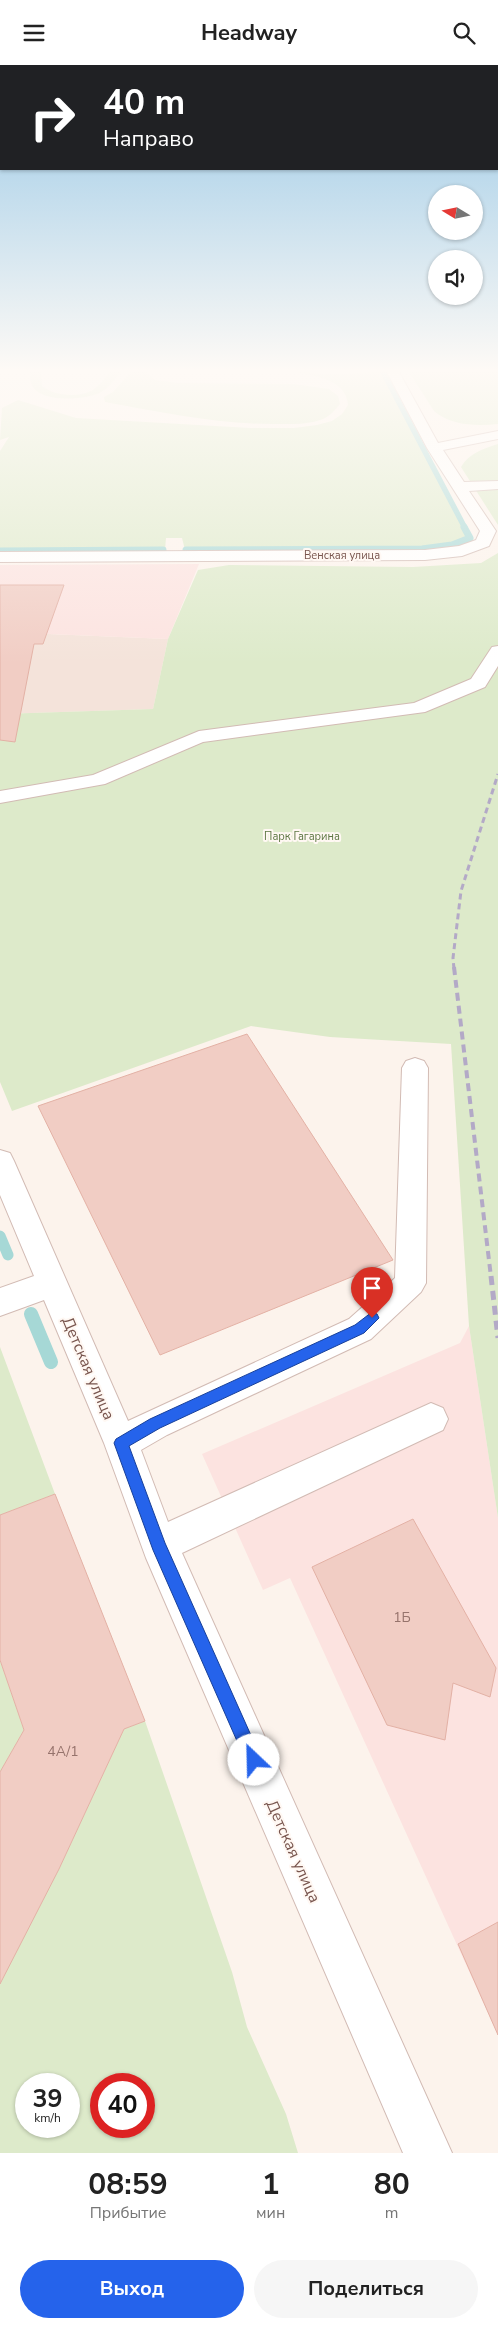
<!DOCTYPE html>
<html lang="ru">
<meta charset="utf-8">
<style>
:root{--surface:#fff;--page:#f6f6f6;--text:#222;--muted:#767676;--accent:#2563eb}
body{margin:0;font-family:"Nunito Sans",sans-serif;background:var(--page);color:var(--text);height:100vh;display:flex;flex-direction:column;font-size:19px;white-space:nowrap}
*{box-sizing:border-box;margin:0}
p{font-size:16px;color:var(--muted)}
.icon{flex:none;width:28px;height:28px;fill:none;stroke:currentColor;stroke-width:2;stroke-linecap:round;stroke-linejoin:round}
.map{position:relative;height:2088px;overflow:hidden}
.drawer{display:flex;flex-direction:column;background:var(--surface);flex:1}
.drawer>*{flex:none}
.hud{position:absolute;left:0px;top:0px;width:499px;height:105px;box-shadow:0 1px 4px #0004;background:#202124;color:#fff;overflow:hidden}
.needle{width:32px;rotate:280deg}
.tools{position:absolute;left:428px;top:120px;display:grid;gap:10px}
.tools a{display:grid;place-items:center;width:55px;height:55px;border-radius:50%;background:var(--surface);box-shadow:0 1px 4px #0004;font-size:25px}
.speed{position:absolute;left:15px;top:2008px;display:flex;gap:10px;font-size:25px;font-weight:700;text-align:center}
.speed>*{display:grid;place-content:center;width:65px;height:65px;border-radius:50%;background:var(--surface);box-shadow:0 1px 4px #0004;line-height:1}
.speed small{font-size:12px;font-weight:400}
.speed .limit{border:8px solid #d22;background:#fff;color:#111}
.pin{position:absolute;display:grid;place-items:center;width:42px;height:42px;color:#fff;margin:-51px -21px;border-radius:50% 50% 50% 0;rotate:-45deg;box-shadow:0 0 5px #0007}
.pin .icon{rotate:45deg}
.me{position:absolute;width:55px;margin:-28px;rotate:336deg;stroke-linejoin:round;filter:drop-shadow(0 0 4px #0008)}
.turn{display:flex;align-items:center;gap:18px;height:105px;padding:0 20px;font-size:22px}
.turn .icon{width:65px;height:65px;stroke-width:2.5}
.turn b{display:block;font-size:35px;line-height:42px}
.eta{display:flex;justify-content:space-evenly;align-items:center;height:85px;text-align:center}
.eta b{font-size:30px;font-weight:700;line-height:35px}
.primary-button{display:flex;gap:10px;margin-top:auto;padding:10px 20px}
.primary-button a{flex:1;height:58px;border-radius:30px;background:var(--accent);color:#fff;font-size:20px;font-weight:700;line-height:58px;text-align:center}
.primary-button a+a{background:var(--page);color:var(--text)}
header{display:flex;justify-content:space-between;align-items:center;height:65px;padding:0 20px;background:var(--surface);font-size:22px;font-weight:700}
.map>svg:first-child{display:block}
.residential{fill:#f4e3da}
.commercial{fill:#fce3e0}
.green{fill:#ddeaca;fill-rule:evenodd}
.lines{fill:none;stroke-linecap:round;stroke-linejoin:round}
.stream-far3{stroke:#a6d8d6;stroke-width:5.5}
.stream-far2{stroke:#a6d8d6;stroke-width:7}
.stream-far1{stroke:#a6d8d6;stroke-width:11}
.stream{stroke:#a6d8d6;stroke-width:14}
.building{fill:#f1cdc4;stroke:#e3b1a5}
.minor-casing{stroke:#d2bbb4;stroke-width:2}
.minor{fill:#fff;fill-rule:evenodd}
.rail-far2{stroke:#b3a9c7;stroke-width:3;stroke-dasharray:6 4;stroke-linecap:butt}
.rail-far1{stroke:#b3a9c7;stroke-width:4;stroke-dasharray:8 5;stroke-linecap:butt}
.rail{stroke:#b3a9c7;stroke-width:5;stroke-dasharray:9 6;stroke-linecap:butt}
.route{fill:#2563eb;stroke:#184099}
.labels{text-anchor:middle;stroke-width:4;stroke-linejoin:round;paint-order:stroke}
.far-street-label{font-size:11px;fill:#78554e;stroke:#fff8f3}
.far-park-label{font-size:11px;fill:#5d7743;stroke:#fff8f3}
.near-number-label{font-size:14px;fill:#96736c}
.near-street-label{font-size:16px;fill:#78554e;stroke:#fff8f3}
</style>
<header><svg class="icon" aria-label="menu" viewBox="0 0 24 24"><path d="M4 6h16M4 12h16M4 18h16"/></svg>Headway<svg class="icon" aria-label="search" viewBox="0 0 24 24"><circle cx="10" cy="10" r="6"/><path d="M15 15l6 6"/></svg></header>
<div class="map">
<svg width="498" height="2088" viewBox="0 0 498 2088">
<rect width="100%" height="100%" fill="#fcf3ec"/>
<!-- residential -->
<path class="residential" d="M 0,567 L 168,574 L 153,644 L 0,649 Z"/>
<!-- commercial -->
<path class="commercial" d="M 199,499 L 168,574 L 0,567 L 0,500 Z
M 469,1261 L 498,1453 L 498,1970 L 290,1513 L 263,1525 L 202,1389 L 460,1278 Z"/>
<!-- green -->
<path class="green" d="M 30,307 L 41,307 L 42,321 C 54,331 79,333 93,325 C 100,320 105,313 110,307 L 121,307 C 115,314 109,323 101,327 C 87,335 43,338 33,322 C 30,318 30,312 30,307 Z
M 131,307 L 146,307 L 155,315 L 178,318 L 293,319 L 329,324 L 338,331 L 340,339 C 335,345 330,351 323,354 C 308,360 289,359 273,359 C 216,359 161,347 105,337 L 104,332 L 113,327 Z
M 296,307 L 330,309 L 384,307 L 411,362 L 466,462 L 465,473 C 442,482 419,483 394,484 L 185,485 L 182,473 L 166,473 L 165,485 L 0,486 L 0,386 L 9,372 L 0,375 L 2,343 L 18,335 L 76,353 L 250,363 L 294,363 L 317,360 L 332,356 L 342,349 L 348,340 C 346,314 317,312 296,307 Z
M 409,307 L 498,307 L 498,359 C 477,361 451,361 434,346 Z
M 498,379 L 498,460 L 461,402 C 469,388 483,384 498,379 Z
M 498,488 L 498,1453 L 469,1261 L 451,979 L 330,972 L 251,961 L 12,1046 L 0,1017 L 0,649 L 153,644 L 168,574 L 198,505 L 229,500 L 413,502 L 481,498 Z
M 0,1282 L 55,1429 L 0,1450 Z
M 0,1595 L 24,1665 L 0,1707 Z
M 145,1656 L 232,1907 L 247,1962 L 286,2049 L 298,2088 L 0,2088 L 0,1916 L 59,1804 L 124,1664 ZM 26,2019 L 69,2019 L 69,2061 L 26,2061 ZM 101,2019 L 144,2019 L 144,2061 L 101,2061 Z"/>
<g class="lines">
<!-- stream-far3 -->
<path class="stream-far3" d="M 383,307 L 465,463"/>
<!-- stream-far2 -->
<path class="stream-far2" d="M 186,485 L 422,484 L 452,480 L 470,473 L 464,462
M 0,486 L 163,485"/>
<!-- stream-far1 -->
<path class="stream-far1" d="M 0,1171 L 8,1190"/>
<!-- stream -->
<path class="stream" d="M 31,1249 L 51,1297"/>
</g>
<!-- building -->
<path class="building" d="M 0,520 L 64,520 L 43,579 L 34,579 L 15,677 L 0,675 Z
M 247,969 L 393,1195 L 160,1290 L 38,1041 Z
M 55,1429 L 145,1656 L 124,1664 L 59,1804 L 0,1919 L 0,1707 L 24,1665 L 0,1595 L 0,1450 Z
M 413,1454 L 496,1603 L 490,1632 L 453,1618 L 445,1675 L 387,1660 L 312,1502 Z
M 498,1857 L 498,1970 L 458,1879 Z"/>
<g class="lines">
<!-- minor casing -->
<g class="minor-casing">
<path id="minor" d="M 387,307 L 399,307 L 438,378 L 498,366 L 498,374 L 443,385 L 464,417 L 498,416 L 498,424 L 469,426 L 496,466 L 489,481 L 462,491 L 425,495 L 0,497 L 0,487 L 425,485 L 459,481 L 476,475 L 480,466 L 427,383 Z
M 498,581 L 498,601 L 485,622 L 425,647 L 203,677 L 105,719 L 0,738 L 0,726 L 93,710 L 199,666 L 414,638 L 471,614 L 492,582 Z
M 415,993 L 424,996 L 428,1003 L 426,1218 L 421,1227 L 371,1274 L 167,1370 L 141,1385 L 168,1457 L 431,1338 L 443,1343 L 448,1354 L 443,1365 L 182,1488 L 452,2088 L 403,2088 L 146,1493 L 104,1378 L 44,1235 L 0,1251 L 0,1223 L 34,1211 L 0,1130 L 0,1085 L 10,1088 L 14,1096 L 128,1356 L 349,1254 L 395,1213 L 402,1003 L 406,996 Z"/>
</g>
<!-- minor -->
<use href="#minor" class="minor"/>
<!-- rail-far2 -->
<path class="rail-far2" d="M 454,904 L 453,893 L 461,826 L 498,709"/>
<!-- rail-far1 -->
<path class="rail-far1" d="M 454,902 L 491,1212"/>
<!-- rail -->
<path class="rail" d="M 491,1211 L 498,1273"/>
</g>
<!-- sky -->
<linearGradient id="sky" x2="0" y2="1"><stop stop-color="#98c8e6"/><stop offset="0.51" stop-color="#fefaf6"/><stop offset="1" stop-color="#fefaf6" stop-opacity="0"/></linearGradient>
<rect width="498" height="599" fill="url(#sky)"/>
<!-- route -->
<path class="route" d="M 372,1247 L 377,1249 L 379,1253 L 364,1268 L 160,1363 L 129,1381 L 165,1478 L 262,1695 L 260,1701 L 254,1703 L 248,1701 L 153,1485 L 114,1378 L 116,1374 L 150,1354 L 355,1260 Z"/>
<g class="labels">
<!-- far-street labels -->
<g class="far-street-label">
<text x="342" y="494">Венская улица</text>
</g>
<!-- far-park labels -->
<g class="far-park-label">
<text x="302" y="775">Парк Гагарина</text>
</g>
<!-- near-number labels -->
<g class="near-number-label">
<text x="402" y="1557">1Б</text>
<text x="63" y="1691">4А/1</text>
</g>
<!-- near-street labels -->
<g class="near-street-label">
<text transform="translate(89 1303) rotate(67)" y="6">Детская улица</text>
<text transform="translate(294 1786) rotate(66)" y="6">Детская улица</text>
</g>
</g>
</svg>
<div class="tools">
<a><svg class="needle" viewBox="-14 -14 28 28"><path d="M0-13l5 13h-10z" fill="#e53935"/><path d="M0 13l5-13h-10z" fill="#767676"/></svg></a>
<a><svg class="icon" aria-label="sound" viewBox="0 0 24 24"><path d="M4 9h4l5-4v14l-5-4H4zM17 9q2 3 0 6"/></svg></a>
</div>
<div class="speed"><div>39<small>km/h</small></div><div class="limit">40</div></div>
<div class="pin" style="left:372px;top:1253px;background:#d93025"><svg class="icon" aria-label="arrive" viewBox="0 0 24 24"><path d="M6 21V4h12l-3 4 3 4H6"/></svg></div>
<svg class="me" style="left:254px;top:1695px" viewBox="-20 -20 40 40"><circle r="19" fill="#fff"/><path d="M0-13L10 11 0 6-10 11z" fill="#2563eb"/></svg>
<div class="hud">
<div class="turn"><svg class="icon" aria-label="right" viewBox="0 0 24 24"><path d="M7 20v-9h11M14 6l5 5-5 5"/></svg><div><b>40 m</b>Направо</div></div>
</div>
</div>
<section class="drawer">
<div class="eta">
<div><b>08:59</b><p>Прибытие</p></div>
<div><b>1</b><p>мин</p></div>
<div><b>80</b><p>m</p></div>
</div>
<div class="primary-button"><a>Выход</a><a>Поделиться</a></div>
</section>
